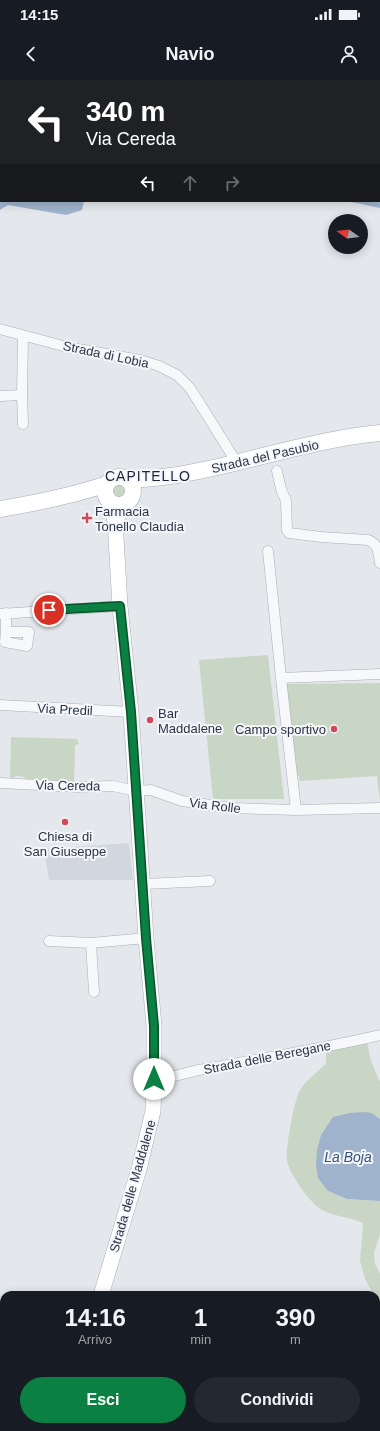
<!DOCTYPE html>
<html lang="it">
<style>
:root{--surface:#171b24;--page:#242831;--text:#f1f3f6;--muted:#9ea1a6;--accent:#0b8043}
body{margin:0;font-family:Helvetica,sans-serif;background:var(--page);color:var(--text);height:100vh;display:flex;flex-direction:column;font-size:15px;white-space:nowrap}
*{box-sizing:border-box;margin:0}
p{font-size:13px;color:var(--muted)}
.icon{flex:none;width:22px;height:22px;fill:none;stroke:currentColor;stroke-width:2;stroke-linecap:round;stroke-linejoin:round}
.map{position:relative;flex:1;overflow:hidden}
.details{position:absolute;left:0px;top:1211px;width:380px;height:140px;display:flex;flex-direction:column;background:var(--surface);border-radius:12px 12px 0 0;box-shadow:0 2px 10px #0003}
.details>*{flex:none}
.hud{position:absolute;left:0px;top:0px;width:380px;height:122px;box-shadow:0 2px 10px #0003;background:#202124;color:#fff;overflow:hidden}
.needle{width:26px;rotate:284deg}
.tools{position:absolute;left:328px;top:134px;display:grid;gap:8px}
.tools a{display:grid;place-items:center;width:40px;height:40px;border-radius:50%;background:var(--surface);box-shadow:0 2px 10px #0003;font-size:20px}
.pin{position:absolute;display:grid;place-items:center;width:34px;height:34px;color:#fff;margin:-17px;border:2px solid #fff;border-radius:50%;box-shadow:0 1px 4px #0007}
.me{position:absolute;width:44px;margin:-22px;rotate:0deg;stroke-linejoin:round;filter:drop-shadow(0 0 3px #0008)}
.turn{display:flex;align-items:center;gap:14px;height:84px;padding:0 20px;font-size:18px}
.turn .icon{width:52px;height:52px;stroke-width:2.5}
.turn b{display:block;font-size:28px;line-height:34px}
.lanes{display:flex;align-items:center;height:38px;padding:0 20px;background:#0003;justify-content:center;gap:20px;direction:ltr}
.lanes .off{opacity:.35}
.eta{display:flex;justify-content:space-evenly;align-items:center;height:68px;text-align:center}
.eta b{font-size:24px;font-weight:700;line-height:28px}
.button{display:flex;gap:8px;margin-top:auto;padding:8px 20px}
.button a{flex:1;height:46px;border-radius:24px;background:var(--accent);color:#fff;font-size:16px;font-weight:700;line-height:46px;text-align:center}
.button a+a{background:var(--page);color:var(--text)}
.status{display:flex;justify-content:space-between;align-items:center;height:28px;padding:0 20px;background:var(--surface);direction:ltr}
.status svg{height:11px;fill:currentColor}
header{display:flex;justify-content:space-between;align-items:center;height:52px;padding:0 20px;background:var(--surface);font-size:18px;font-weight:700}
.map>svg:first-child{display:block}
.built{fill:#d2d6de}
.green{fill:#c9d6c5}
.water{fill:#9fb4cc}
.lines{fill:none;stroke-linecap:round;stroke-linejoin:round}
.stream{stroke:#9fb4cc;stroke-width:3}
.street-casing{stroke:#a9aeb7;stroke-width:11}
.secondary-casing{stroke:#a9aeb7;stroke-width:16}
.primary-casing{stroke:#a3abb8;stroke-width:17}
.street{stroke:#f7f8fa;stroke-width:10}
.secondary{stroke:#fff;stroke-width:15}
.primary{stroke:#fff;stroke-width:16}
.route-casing{stroke:#07532c;stroke-width:10}
.route{stroke:#0b8043;stroke-width:7}
.poi-dot{fill:#d1495b;stroke:#f4f6f9;stroke-width:1.5}
.labels{text-anchor:middle;stroke-width:4;stroke-linejoin:round;paint-order:stroke}
.street-label{font-size:13px;fill:#2b3445;stroke:#f4f6f9}
.poi-label{font-size:13px;fill:#2b3445;stroke:#f4f6f9;text-anchor:start}
.neighbourhood-label{font-size:14px;letter-spacing:1px;fill:#1d2536;stroke:#f4f6f9}
.water-label{font-size:14px;font-style:italic;fill:#34527a;stroke:#f4f6f9}
</style>
<div class="status"><b>14:15</b><svg viewBox="0 0 49 12"><path d="M0 12V9h3v3zM5 12V6h3v6zM10 12V3h3v9zM15 12V0h3v12zM26 1h20v11H26zM47 4h2v5h-2z"/></svg></div>
<header><svg class="icon" aria-label="back" viewBox="0 0 24 24"><path d="M15 5l-7 7 7 7"/></svg>Navio<svg class="icon" aria-label="person" viewBox="0 0 24 24"><circle cx="12" cy="8" r="4"/><path d="M4 21q1-7 8-7t8 7"/></svg></header>
<div class="map">
<svg width="380" height="1351" viewBox="0 0 380 1351">
<rect width="100%" height="100%" fill="#e4e7ec"/>
<!-- built -->
<path class="built" d="M 129,763 L 133,800 L 49,800 L 44,769 Z"/>
<!-- green -->
<path class="green" d="M111 411a8 8 0 1 1 16 0a8 8 0 1 1-16 0Z
M 268,575 L 284,719 L 213,719 L 199,580 Z
M 380,603 L 380,721 L 377,696 L 299,701 L 299,696 L 293,696 L 285,604 Z
M 11,657 L 77,659 L 79,664 L 75,665 L 75,667 L 74,702 L 25,700 L 25,697 L 16,696 L 10,699 Z
M 366,958 L 371,981 L 380,1002 L 380,1039 L 372,1033 L 328,1111 L 347,1119 L 380,1121 L 380,1155 L 374,1173 L 375,1184 L 380,1194 L 380,1230 L 376,1220 L 376,1215 L 374,1215 L 365,1199 L 360,1181 L 363,1143 C 350,1137 335,1137 322,1130 C 309,1122 291,1096 287,1081 C 285,1070 294,1023 299,1012 C 305,1001 317,992 326,984 L 326,966 Z"/>
<!-- water -->
<path class="water" d="M 0,0 L 298,0 L 298,1 L 1,1 L 1,121 L 84,121 L 82,130 L 66,135 L 8,125 L 0,130 Z
M 320,0 L 380,0 L 380,128 L 347,121 L 379,121 L 379,1 Z
M 364,1032 L 372,1033 L 380,1039 L 380,1121 L 347,1119 L 328,1111 L 318,1098 L 316,1084 L 317,1070 L 321,1055 L 333,1037 L 349,1033 Z"/>
<g class="lines">
<!-- stream -->
<path class="stream" d="M 376,1233 L 377,1227 L 380,1223
M 218,1351 L 220,1347"/>
<!-- street casing -->
<g class="street-casing">
<path id="street" d="M 0,249 L 67,267 L 140,280 L 159,286 L 177,295 L 190,308 L 237,383
M 23,256 L 22,315 L 23,344
M 0,316 L 22,315
M 277,391 L 281,409 L 286,421 L 287,450 L 289,453 L 321,457 L 368,460 C 379,464 378,472 380,483
M 268,471 L 281,598
M 0,534 L 120,526
M 6,552 L 5,562 L 27,566 L 29,552 L 6,552 L 6,533
M 0,625 L 131,632
M 0,703 L 78,707 L 113,706 L 136,711 L 151,710 L 182,721 L 231,728 L 296,730 L 380,728
M 296,730 L 281,598 L 380,594
M 143,804 L 210,801
M 49,861 L 91,863 L 146,858
M 91,863 L 94,912
M 154,999 C 169,999 184,993 199,990 C 259,979 320,969 380,955"/>
</g>
<!-- secondary casing -->
<g class="secondary-casing">
<path id="secondary" d="M 115,441 L 125,423
M 101,1215 L 139,1089 L 153,1031 L 154,999 L 154,946 L 146,858 L 131,632 L 120,526 L 115,441 L 110,422
M 64,1351 L 65,1347"/>
</g>
<!-- primary casing -->
<g class="primary-casing">
<path id="primary" d="M105 411a14 14 0 1 1 28 0a14 14 0 1 1-28 0Z
M 126,399 C 158,400 190,393 222,386 C 274,374 327,358 380,353
M 0,429 C 36,423 72,416 107,404"/>
</g>
<!-- street -->
<use href="#street" class="street"/>
<!-- secondary -->
<use href="#secondary" class="secondary"/>
<!-- primary -->
<use href="#primary" class="primary"/>
</g>
<g class="lines">
<!-- route casing -->
<g class="route-casing">
<path id="route" d="M 49,530 L 120,526 L 131,632 L 146,858 L 154,946 L 154,999"/>
</g>
<!-- route -->
<use href="#route" class="route"/>
</g>
<!-- markers -->
<g class="poi-dot">
<path d="M85 432h4v4h4v4h-4v4h-4v-4h-4v-4h4z"/>
<circle cx="150" cy="640" r="4"/>
<circle cx="334" cy="649" r="4"/>
<circle cx="65" cy="742" r="4"/>
</g>
<g class="labels">
<!-- street labels -->
<g class="street-label">
<text transform="translate(106 274) rotate(12)" y="5">Strada di Lobia</text>
<text transform="translate(265 376) rotate(-13)" y="5">Strada del Pasubio</text>
<text transform="translate(65 629) rotate(3)" y="5">Via Predil</text>
<text transform="translate(68 705) rotate(1)" y="5">Via Cereda</text>
<text transform="translate(215 725) rotate(7)" y="5">Via Rolle</text>
<text transform="translate(267 977) rotate(-11)" y="5">Strada delle Beregane</text>
<text transform="translate(132 1106) rotate(-74)" y="5">Strada delle Maddalene</text>
</g>
<!-- poi labels -->
<g class="poi-label">
<text x="95" y="436">Farmacia<tspan x="95" dy="15">Tonello Claudia</tspan></text>
<text x="158" y="638">Bar<tspan x="158" dy="15">Maddalene</tspan></text>
<text x="326" y="654" text-anchor="end">Campo sportivo</text>
<text x="65" y="761" text-anchor="middle">Chiesa di<tspan x="65" dy="15">San Giuseppe</tspan></text>
</g>
<!-- neighbourhood labels -->
<g class="neighbourhood-label">
<text x="148" y="401">CAPITELLO</text>
</g>
<!-- water labels -->
<g class="water-label">
<text x="348" y="1082">La Boja</text>
</g>
</g>
</svg>
<div class="tools">
<a><svg class="needle" viewBox="-14 -14 28 28"><path d="M0-13l5 13h-10z" fill="#e53935"/><path d="M0 13l5-13h-10z" fill="#9ea1a6"/></svg></a>
</div>
<div class="pin" style="left:49px;top:530px;background:#d93025"><svg class="icon" aria-label="arrive" viewBox="0 0 24 24"><path d="M6 21V4h12l-3 4 3 4H6"/></svg></div>
<svg class="me" style="left:154px;top:999px" viewBox="-20 -20 40 40"><circle r="19" fill="#fff"/><path d="M0-13L10 11 0 6-10 11z" fill="#0b8043"/></svg>
<div class="hud">
<div class="turn"><svg class="icon" aria-label="left" viewBox="0 0 24 24"><path d="M17 20v-9H6M10 6l-5 5 5 5"/></svg><div><b>340 m</b>Via Cereda</div></div>
<div class="lanes"><svg class="icon" aria-label="left" viewBox="0 0 24 24"><path d="M17 20v-9H6M10 6l-5 5 5 5"/></svg><svg class="icon off" aria-label="ahead" viewBox="0 0 24 24"><path d="M12 20V5M6 11l6-6 6 6"/></svg><svg class="icon off" aria-label="right" viewBox="0 0 24 24"><path d="M7 20v-9h11M14 6l5 5-5 5"/></svg></div>
</div>
<section class="details">
<div class="eta">
<div><b>14:16</b><p>Arrivo</p></div>
<div><b>1</b><p>min</p></div>
<div><b>390</b><p>m</p></div>
</div>
<div class="button"><a>Esci</a><a>Condividi</a></div>
</section>
</div>
